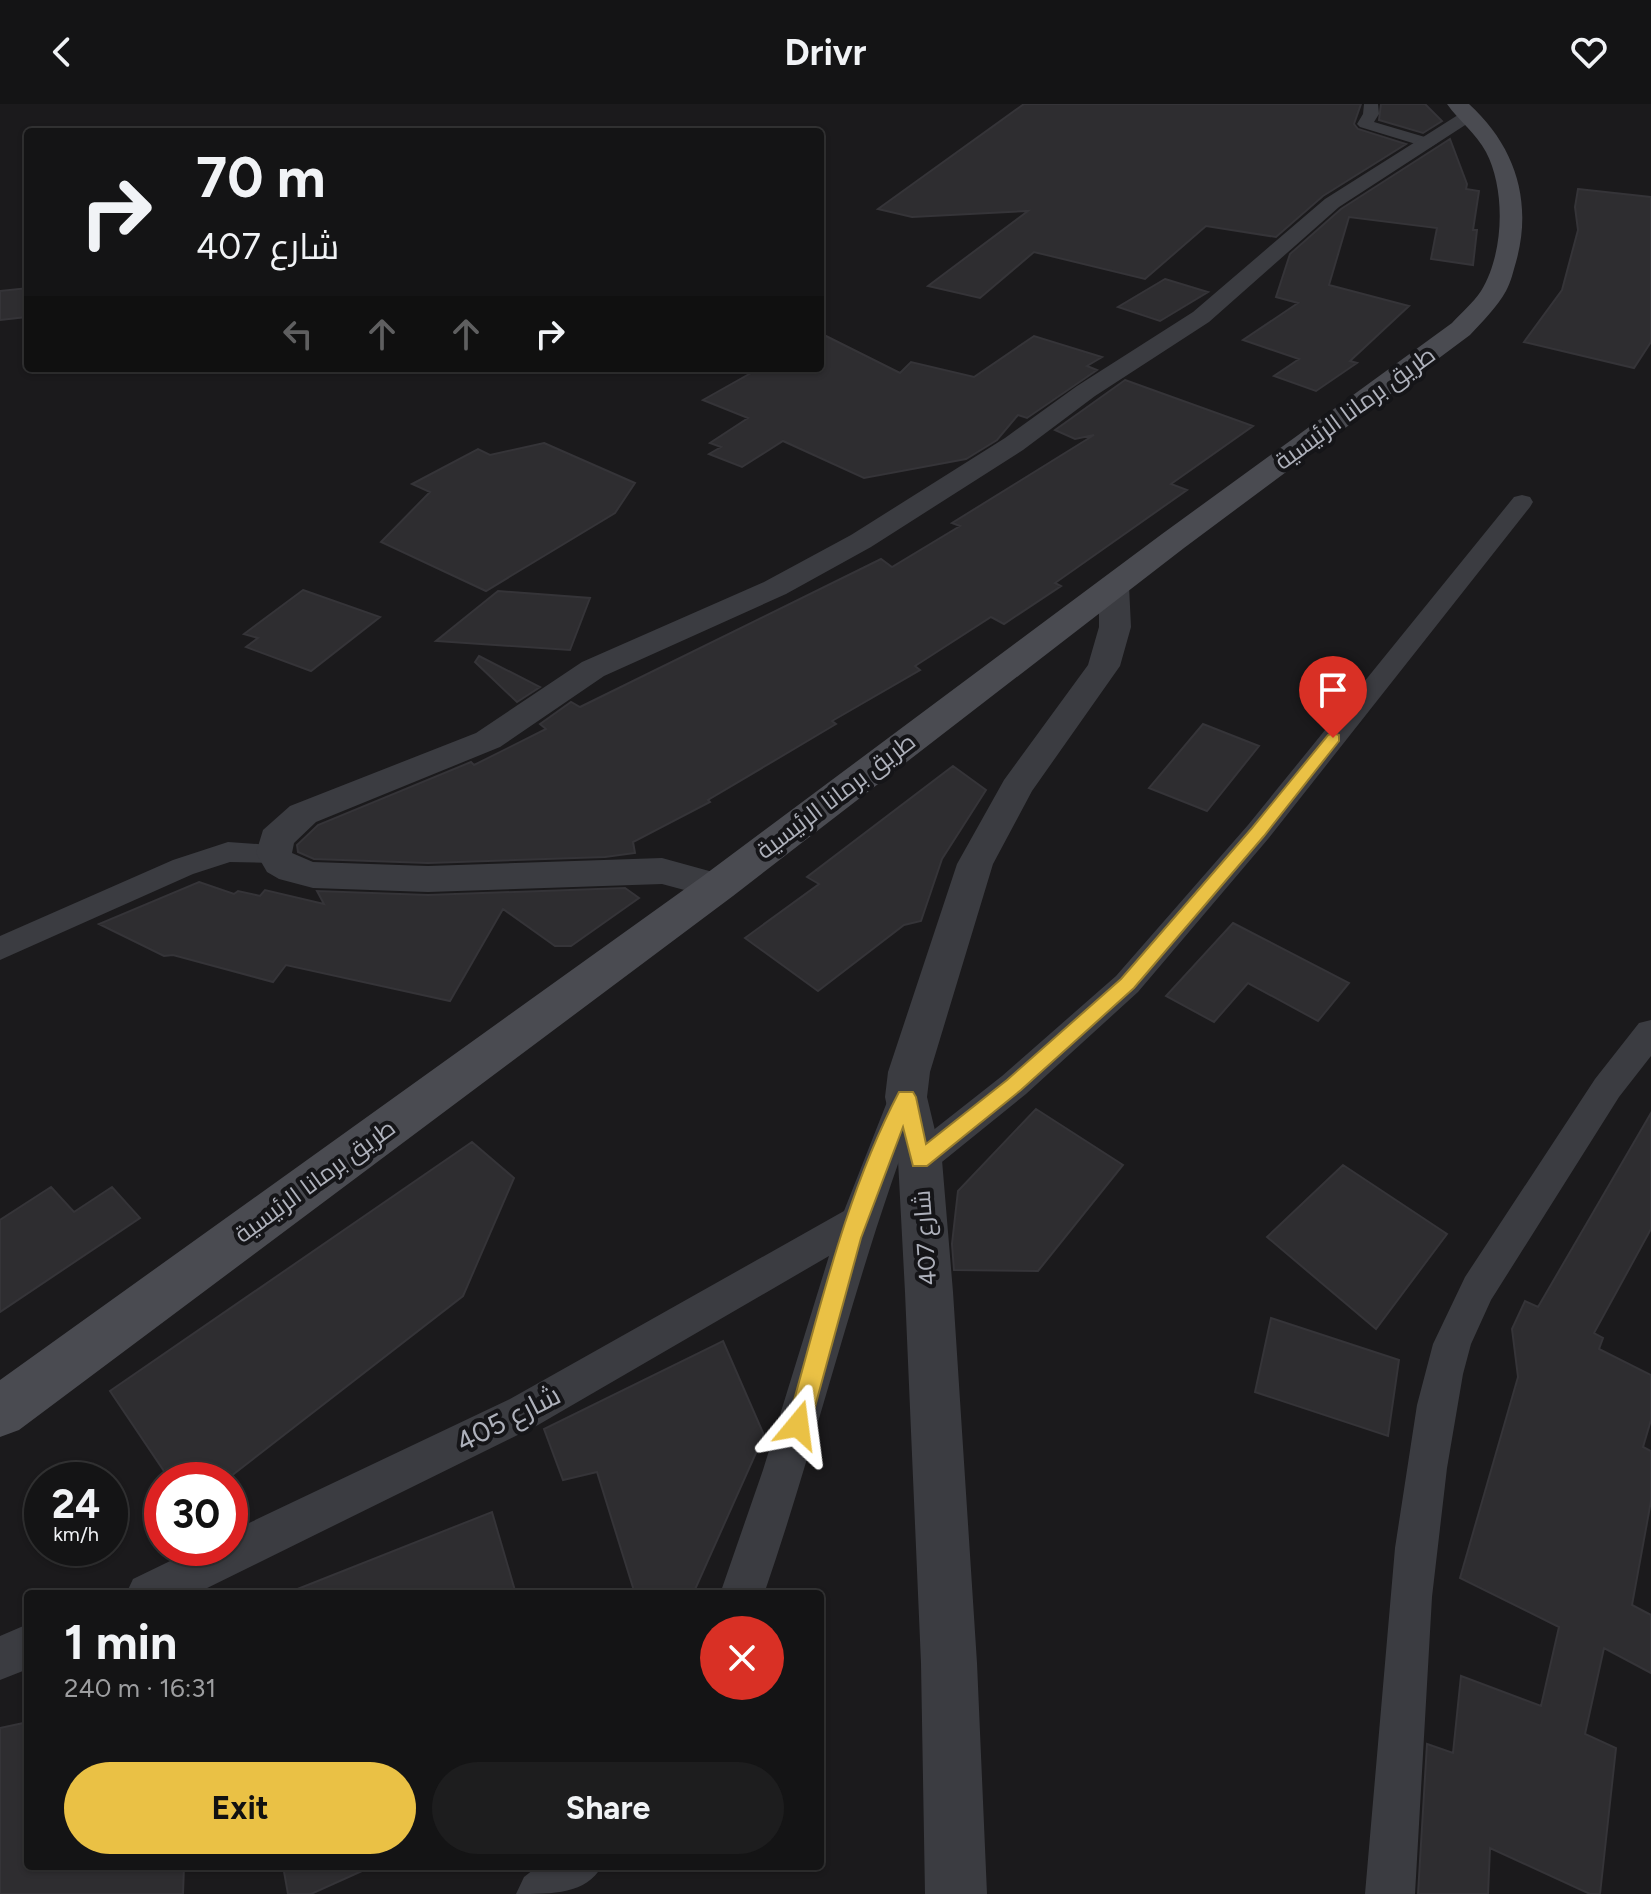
<!DOCTYPE html>
<meta charset="utf-8">
<style>
:root{--surface:#141415;--page:#1d1d1e;--text:#f1f3f6;--muted:#9d9ea0;--line:#333334;--accent:#eac145}
body{margin:0;font-family:Figtree,Cairo,sans-serif;background:var(--page);color:var(--text);height:100vh;display:flex;flex-direction:column;font-size:30px;white-space:nowrap}
*{box-sizing:border-box;margin:0}
p{font-size:26px;color:var(--muted)}
.icon{flex:none;width:44px;height:44px;fill:none;stroke:currentColor;stroke-width:2;stroke-linecap:round;stroke-linejoin:round}
.map{position:relative;flex:1;overflow:hidden}
.details{position:absolute;left:24px;top:1486px;width:800px;height:280px;display:flex;flex-direction:column;background:var(--surface);border-radius:8px;box-shadow:0 2px 6px #0004,0 0 0 2px var(--line)}
.details>*{flex:none}
.top-card{position:absolute;left:24px;top:24px;width:800px;height:244px;border-radius:8px;box-shadow:0 2px 6px #0004,0 0 0 2px var(--line);background:#141415;color:var(--text);overflow:hidden}
.speed{position:absolute;left:24px;top:1358px;display:flex;gap:16px;font-size:40px;font-weight:700;text-align:center}
.speed>*{display:grid;place-content:center;width:104px;height:104px;border-radius:50%;background:var(--surface);box-shadow:0 2px 6px #0004,0 0 0 2px var(--line);line-height:1}
.speed small{font-size:20px;font-weight:400}
.speed .limit{border:12px solid #d22;background:#fff;color:#111}
.pin{position:absolute;display:grid;place-items:center;width:68px;height:68px;color:#fff;margin:-82px -34px;border-radius:50% 50% 50% 0;rotate:-45deg;box-shadow:0 0 8px #0007}
.pin .icon{rotate:45deg}
.me{position:absolute;width:88px;margin:-44px;rotate:16deg;stroke-linejoin:round;filter:drop-shadow(0 0 6px #0008)}
.turn{display:flex;align-items:center;gap:28px;height:168px;padding:0 40px;font-size:36px}
.turn .icon{width:104px;height:104px;stroke-width:2.5}
.turn b{display:block;font-size:56px;line-height:68px}
.lanes{display:flex;align-items:center;height:76px;padding:0 40px;background:#0003;justify-content:center;gap:40px;direction:ltr}
.lanes .off{opacity:.35}
.round{display:grid;place-items:center;flex:none;width:84px;height:84px;border-radius:42px;background:var(--page)}
.summary{display:flex;align-items:center;justify-content:space-between;height:136px;padding:0 40px}
h1{font-size:48px;font-weight:700;line-height:60px}
.primary-button{display:flex;gap:16px;margin-top:auto;padding:16px 40px}
.primary-button a{flex:1;height:92px;border-radius:48px;background:var(--accent);color:#111;font-size:32px;font-weight:700;line-height:92px;text-align:center}
.primary-button a+a{background:var(--page);color:var(--text)}
header{display:flex;justify-content:space-between;align-items:center;height:104px;padding:0 40px;background:var(--surface);font-size:36px;font-weight:700}
.map>svg:first-child{display:block}
.building{fill:#2e2d30;stroke:#353438;stroke-width:2}
.lines{fill:none;stroke-linecap:round;stroke-linejoin:round}
.minor{fill:#3b3c41;fill-rule:evenodd}
.tertiary{fill:#3b3c41;fill-rule:evenodd}
.secondary{fill:#4a4b51;fill-rule:evenodd}
.route{fill:#eac145;stroke:#987d2d;stroke-width:2}
.labels{text-anchor:middle;stroke-width:8;stroke-linejoin:round;paint-order:stroke}
.street-label{font-size:24px;fill:#aeb1bb;stroke:#151518}
.near-street-label{font-size:28px;fill:#aeb1bb;stroke:#151518}
</style>
<header><svg class="icon" aria-label="back" viewBox="0 0 24 24"><path d="M15 5l-7 7 7 7"/></svg>Drivr<svg class="icon" aria-label="heart" viewBox="0 0 24 24"><path d="M12 20l-8-8c-3-5 5-10 8-4 3-6 11-1 8 4z"/></svg></header>
<div class="map">
<svg width="1651" height="1790" viewBox="0 0 1651 1790">
<rect width="100%" height="100%" fill="#1b1a1c"/>
<!-- building -->
<path class="building" d="M 1024,0 L 1361,0 L 1354,20 L 1358,25 L 1406,40 L 1323,92 L 1276,133 L 1206,122 L 1145,175 L 1034,148 L 980,194 L 928,182 L 1028,107 L 912,113 L 878,105 Z
M 1381,0 L 1425,0 L 1442,17 L 1423,29 L 1379,16 Z
M 1450,35 L 1467,80 L 1466,85 L 1479,87 L 1473,126 L 1477,126 L 1473,161 L 1431,155 L 1437,124 L 1349,113 L 1329,181 L 1409,202 L 1350,257 L 1357,259 L 1316,287 L 1274,272 L 1299,255 L 1243,236 L 1298,199 L 1276,193 L 1290,150 L 1341,105 Z
M 1578,85 L 1651,93 L 1651,238 L 1634,264 L 1524,238 L 1562,186 L 1578,126 L 1575,103 Z
M 1165,175 L 1208,188 L 1160,217 L 1118,203 Z
M 28,184 L 26,213 L 0,216 L 0,187 Z
M 820,229 L 900,269 L 911,258 L 974,273 L 1034,232 L 1102,253 L 1087,262 L 1097,266 L 1027,314 L 1018,311 L 997,336 L 966,355 L 864,374 L 783,337 L 742,363 L 709,350 L 721,343 L 710,339 L 748,314 L 703,296 L 760,264 L 820,264 Z
M 1125,276 L 1253,322 L 1171,380 L 1187,386 L 1055,479 L 1061,482 L 1004,520 L 991,513 L 915,562 L 920,566 L 832,617 L 836,620 L 708,696 L 710,698 L 633,738 L 635,749 L 605,753 L 428,759 L 314,755 L 298,748 L 297,741 L 318,721 L 471,658 L 474,661 L 546,625 L 540,620 L 571,598 L 580,603 L 881,455 L 892,463 L 960,422 L 952,419 L 1094,331 L 1075,335 L 1055,326 Z
M 544,339 L 635,379 L 615,409 L 486,487 L 381,438 L 430,388 L 412,380 L 478,345 L 490,351 Z
M 303,486 L 380,513 L 311,567 L 246,543 L 258,534 L 244,530 Z
M 498,487 L 590,494 L 570,546 L 436,537 Z
M 479,552 L 540,583 L 517,598 L 475,558 Z
M 1203,620 L 1259,642 L 1207,707 L 1149,684 Z
M 953,662 L 986,686 L 942,755 L 921,817 L 904,821 L 818,887 L 745,834 L 819,780 L 807,773 Z
M 199,778 L 234,790 L 238,787 L 260,792 L 265,786 L 324,800 L 317,787 L 428,791 L 625,784 L 639,794 L 571,842 L 555,842 L 503,805 L 450,897 L 286,861 L 273,878 L 173,851 L 164,852 L 99,820 Z
M 1233,819 L 1349,879 L 1318,917 L 1248,879 L 1214,918 L 1166,892 Z
M 1036,1005 L 1123,1061 L 1038,1167 L 954,1166 L 952,1140 L 958,1087 Z
M 1651,1009 L 1651,1125 L 1594,1229 L 1603,1234 L 1599,1245 L 1651,1271 L 1651,1316 L 1643,1343 L 1651,1347 L 1651,1397 L 1632,1501 L 1651,1511 L 1651,1569 L 1604,1544 L 1585,1630 L 1616,1644 L 1600,1790 L 1590,1790 L 1490,1744 L 1488,1790 L 1418,1790 L 1427,1640 L 1453,1649 L 1461,1572 L 1541,1602 L 1559,1523 L 1460,1474 L 1518,1273 L 1512,1225 L 1525,1197 L 1538,1203 Z
M 472,1038 L 514,1074 L 463,1192 L 226,1376 L 170,1376 L 110,1287 Z
M 1343,1061 L 1447,1130 L 1376,1225 L 1267,1133 Z
M 51,1083 L 74,1108 L 112,1083 L 140,1114 L 0,1208 L 0,1116 Z
M 1271,1214 L 1399,1256 L 1388,1332 L 1255,1288 Z
M 723,1237 L 764,1331 L 693,1490 L 635,1490 L 597,1368 L 563,1376 L 544,1325 Z
M 492,1408 L 516,1490 L 290,1490 L 290,1488 Z
M 28,1618 L 28,1762 L 184,1762 L 183,1790 L 0,1790 L 0,1624 Z
M 283,1762 L 373,1762 L 311,1790 L 288,1790 Z"/>
<g class="lines">
<!-- minor -->
<path class="minor" d="M 1364,0 L 1378,0 L 1379,10 L 1374,18 L 1435,36 L 1437,39 L 1429,44 L 1360,23 L 1357,20 L 1363,10 Z
M 1522,391 L 1530,393 L 1533,398 L 1530,403 L 1268,735 L 1138,888 L 1026,990 L 932,1066 L 920,1070 L 908,1066 L 902,1056 L 908,1046 L 1002,972 L 1116,872 L 1248,721 L 1514,393 Z
M 228,738 L 284,742 L 289,749 L 284,756 L 274,759 L 230,758 L 193,770 L 0,856 L 0,832 L 173,756 Z
M 1651,916 L 1651,952 L 1619,993 L 1491,1196 L 1471,1240 L 1463,1270 L 1447,1364 L 1432,1493 L 1415,1790 L 1365,1790 L 1395,1444 L 1417,1301 L 1433,1240 L 1465,1173 L 1595,975 L 1639,919 Z
M 906,980 L 918,984 L 923,993 C 859,1155 821,1325 764,1490 L 720,1490 L 763,1366 L 829,1152 L 538,1321 L 195,1490 L 126,1490 L 133,1475 L 197,1444 L 230,1444 L 230,1428 L 510,1295 L 844,1107 L 889,993 L 894,984 Z
M 28,1520 L 28,1565 L 0,1576 L 0,1532 Z
M 538,1762 L 602,1762 C 586,1790 554,1790 516,1790 L 524,1773 Z"/>
<!-- tertiary -->
<path class="tertiary" d="M 1469,4 L 1478,10 L 1476,14 L 1339,103 L 1209,218 L 1095,292 L 1023,346 L 871,443 L 786,490 L 604,572 L 500,643 L 316,718 L 294,739 L 292,749 L 313,758 L 428,762 L 662,754 L 731,773 L 737,782 L 731,791 L 718,795 L 662,780 L 428,788 L 313,784 L 279,775 L 267,768 L 256,749 L 263,726 L 290,702 L 476,629 L 582,558 L 764,478 L 851,431 L 1005,334 L 1077,282 L 1193,208 L 1325,95 Z
M 1114,473 L 1125,476 L 1129,482 L 1131,523 L 1120,562 L 1032,687 L 993,760 L 930,968 L 927,993 L 942,1056 L 953,1188 L 977,1559 L 987,1790 L 925,1790 L 921,1559 L 905,1188 L 898,1056 L 885,993 L 888,968 L 957,760 L 1004,676 L 1088,561 L 1099,523 L 1099,482 L 1103,476 Z"/>
<!-- secondary -->
<path class="secondary" d="M 1447,0 L 1469,0 C 1515,42 1533,97 1516,158 C 1513,168 1511,178 1506,187 C 1497,203 1483,217 1470,231 L 1184,444 L 733,792 L 19,1326 L 0,1333 L 0,1276 L 703,772 L 1162,430 L 1452,219 C 1461,209 1473,199 1481,187 C 1504,150 1506,86 1486,48 C 1476,29 1459,17 1447,0 Z"/>
</g>
<!-- route -->
<path class="route" d="M 1333,629 L 1339,631 L 1339,637 L 1264,732 L 1134,884 L 1021,986 L 927,1062 L 913,1062 L 903,1023 L 861,1134 L 810,1321 L 806,1328 L 798,1331 L 790,1328 L 787,1321 C 819,1209 845,1091 899,988 L 913,988 L 916,993 L 926,1040 L 1007,976 L 1121,875 L 1252,724 L 1328,631 Z"/>
<g class="labels">
<!-- street labels -->
<g class="street-label">
<text transform="translate(1355 304) rotate(-36)" y="8">طريق برمانا الرئيسية</text>
<text transform="translate(836 692) rotate(-37)" y="8">طريق برمانا الرئيسية</text>
<text transform="translate(315 1077) rotate(-36)" y="8">طريق برمانا الرئيسية</text>
<text transform="translate(925 1134) rotate(-94)" y="8">شارع 407</text>
</g>
<!-- near-street labels -->
<g class="near-street-label">
<text transform="translate(508 1314) rotate(-27)" y="10">شارع 405</text>
</g>
</g>
</svg>
<div class="speed"><div>24<small>km/h</small></div><div class="limit">30</div></div>
<div class="pin" style="left:1333px;top:634px;background:#d93025"><svg class="icon" aria-label="arrive" viewBox="0 0 24 24"><path d="M6 21V4h12l-3 4 3 4H6"/></svg></div>
<svg class="me" style="left:798px;top:1321px" viewBox="-20 -20 40 40"><path d="M0-17L14 15 0 8-14 15z" fill="#eac145" stroke="#fff" stroke-width="4"/></svg>
<div class="top-card">
<div class="turn"><svg class="icon" aria-label="right" viewBox="0 0 24 24"><path d="M7 20v-9h11M14 6l5 5-5 5"/></svg><div><b>70 m</b>شارع 407</div></div>
<div class="lanes"><svg class="icon off" aria-label="left" viewBox="0 0 24 24"><path d="M17 20v-9H6M10 6l-5 5 5 5"/></svg><svg class="icon off" aria-label="ahead" viewBox="0 0 24 24"><path d="M12 20V5M6 11l6-6 6 6"/></svg><svg class="icon off" aria-label="ahead" viewBox="0 0 24 24"><path d="M12 20V5M6 11l6-6 6 6"/></svg><svg class="icon" aria-label="right" viewBox="0 0 24 24"><path d="M7 20v-9h11M14 6l5 5-5 5"/></svg></div>
</div>
<section class="details">
<div class="summary"><div><h1>1 min</h1><p>240 m · 16:31</p></div><a class="round" style="background:#d93025;color:#fff"><svg class="icon" aria-label="close" viewBox="0 0 24 24"><path d="M6 6l12 12M18 6L6 18"/></svg></a></div>
<div class="primary-button"><a>Exit</a><a>Share</a></div>
</section>
</div>
